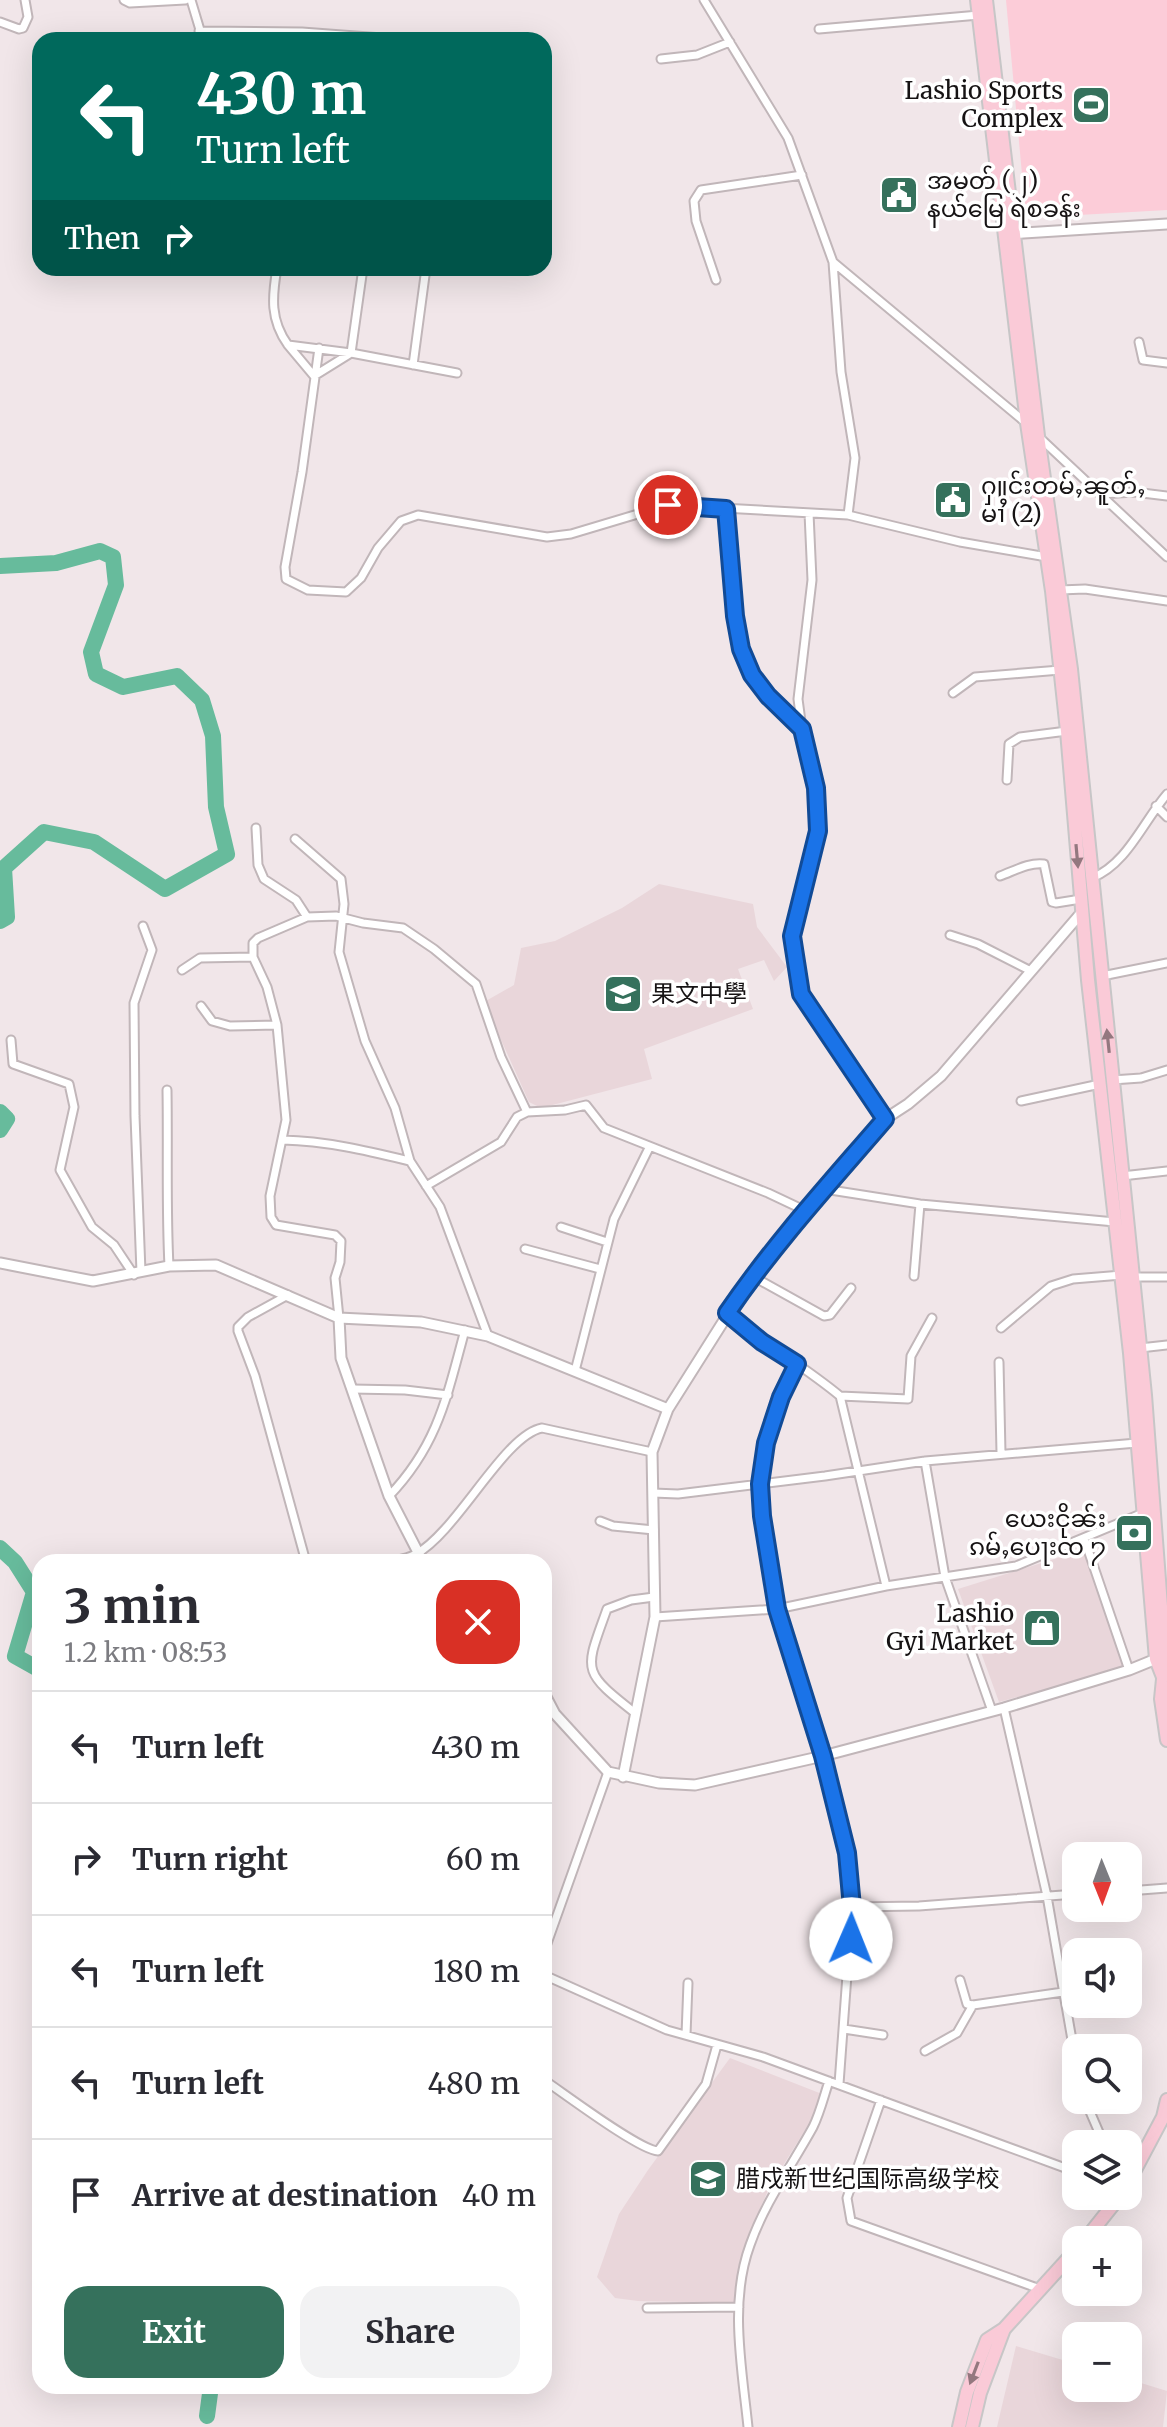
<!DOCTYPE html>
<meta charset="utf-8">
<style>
:root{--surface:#fff;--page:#f2f2f3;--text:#2b2b33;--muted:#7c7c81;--line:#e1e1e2;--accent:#35715c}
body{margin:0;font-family:Merriweather,"Noto Sans SC","Noto Sans Myanmar",serif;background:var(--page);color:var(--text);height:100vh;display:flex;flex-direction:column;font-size:30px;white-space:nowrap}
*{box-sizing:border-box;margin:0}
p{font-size:26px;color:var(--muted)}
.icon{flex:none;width:44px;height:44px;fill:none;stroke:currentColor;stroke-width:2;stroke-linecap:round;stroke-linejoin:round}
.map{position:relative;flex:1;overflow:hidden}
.drawer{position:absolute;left:32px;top:1554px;width:520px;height:840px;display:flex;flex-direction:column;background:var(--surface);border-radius:24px;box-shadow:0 8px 32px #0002}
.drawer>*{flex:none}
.top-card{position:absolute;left:32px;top:32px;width:520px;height:244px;border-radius:24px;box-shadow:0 8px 32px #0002;background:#00695c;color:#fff;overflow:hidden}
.needle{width:52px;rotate:179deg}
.fabs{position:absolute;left:1062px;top:1842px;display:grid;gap:16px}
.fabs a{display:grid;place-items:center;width:80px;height:80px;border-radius:16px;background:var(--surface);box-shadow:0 8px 32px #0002;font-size:40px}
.pin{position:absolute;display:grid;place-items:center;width:68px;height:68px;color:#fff;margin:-34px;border:4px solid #fff;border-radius:50%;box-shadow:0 2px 8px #0007}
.me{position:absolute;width:88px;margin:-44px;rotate:1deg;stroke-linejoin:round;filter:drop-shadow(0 0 6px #0008)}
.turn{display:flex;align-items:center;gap:28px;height:168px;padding:0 32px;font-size:36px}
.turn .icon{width:104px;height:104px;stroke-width:2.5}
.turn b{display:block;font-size:56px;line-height:68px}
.then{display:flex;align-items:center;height:76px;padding:0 32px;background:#0003;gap:16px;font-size:30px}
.round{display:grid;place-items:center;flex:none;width:84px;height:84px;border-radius:24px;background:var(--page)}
.overview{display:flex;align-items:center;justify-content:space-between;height:136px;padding:0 32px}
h1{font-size:48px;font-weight:700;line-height:60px}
.primary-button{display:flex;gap:16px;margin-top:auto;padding:16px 32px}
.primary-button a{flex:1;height:92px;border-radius:24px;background:var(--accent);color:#fff;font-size:32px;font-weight:700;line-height:92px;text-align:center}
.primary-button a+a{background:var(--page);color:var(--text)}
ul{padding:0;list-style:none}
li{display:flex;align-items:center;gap:24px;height:112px;padding:0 32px;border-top:2px solid var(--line)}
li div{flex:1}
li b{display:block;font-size:30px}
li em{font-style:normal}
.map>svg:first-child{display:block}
.built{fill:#e9d6da}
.green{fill:#fcccd8}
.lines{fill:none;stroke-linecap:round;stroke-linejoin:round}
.river{stroke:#67bb9c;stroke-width:16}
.minor-casing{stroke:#c1b6b9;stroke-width:11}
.tertiary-casing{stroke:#c1b6b9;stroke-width:13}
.primary-casing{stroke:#c7c6c7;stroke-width:16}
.minor{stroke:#fff;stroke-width:7}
.tertiary{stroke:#fff;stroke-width:9}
.primary{stroke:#facad7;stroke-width:12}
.oneway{fill:#93787f}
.route-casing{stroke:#114b97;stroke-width:20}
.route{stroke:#1a73e8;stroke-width:14}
.labels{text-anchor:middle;stroke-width:7;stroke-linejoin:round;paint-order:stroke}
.poi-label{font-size:24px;fill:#161314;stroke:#fff;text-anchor:start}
</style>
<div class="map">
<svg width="1167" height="2427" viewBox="0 0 1167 2427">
<rect width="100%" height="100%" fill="#f1e6e9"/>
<!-- built -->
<path class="built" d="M 659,884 L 753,904 L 757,927 L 787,967 L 774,981 L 764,960 L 738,969 L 753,1009 L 644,1049 L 652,1079 L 541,1108 L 529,1102 L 484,1002 L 514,985 L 521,948 L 555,941 L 622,908 Z
M 1083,1550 L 1125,1668 L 999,1702 L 958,1589 Z
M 730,2058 L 822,2094 L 812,2119 L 769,2188 L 746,2241 L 734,2303 L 638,2301 L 615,2298 L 597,2277 L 619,2214 L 648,2170 Z
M 1016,2346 L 1076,2364 L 1076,2388 L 1128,2388 L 1128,2379 L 1167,2391 L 1163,2427 L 997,2427 Z"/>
<!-- green -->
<path class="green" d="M 1006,0 L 1167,0 L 1167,210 L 1026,218 Z"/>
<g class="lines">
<!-- river -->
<path class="river" d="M 0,566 L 56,563 L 100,551 L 113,557 L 116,585 L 91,652 L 96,674 L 123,687 L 177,676 L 202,700 L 213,736 L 216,807 L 227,854 L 165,889 L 94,842 L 44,832 L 4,868 L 7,917 L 0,921
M 0,1112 L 7,1119 L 0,1130
M 0,1548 L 15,1562 L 34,1592 L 15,1656 L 40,1670
M 207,2416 L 211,2386"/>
<!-- minor casing -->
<g class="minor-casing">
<path id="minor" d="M 124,0 L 130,3 L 185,0
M 191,0 L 203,40
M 704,0 L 788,138 L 833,262 L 841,372 L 855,458 L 848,515
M 0,22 L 19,29 L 23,28 L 28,17 L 25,0
M 819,29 L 979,15
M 199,31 L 302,32 L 396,39 L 457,40
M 661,59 L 697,55 L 730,42
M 833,262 L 1025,422
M 277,268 C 272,297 270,320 288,345 L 351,353 L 457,373
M 716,280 L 696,221 L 694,201 L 701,190 L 802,175
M 1139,342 L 1143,360 L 1167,363
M 288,345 L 314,376 L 351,353 L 363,268
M 319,348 L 302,472 L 285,567 L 286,579 L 308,590 L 346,592 L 361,578 L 378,548 L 401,521 L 418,515 L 547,537 L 571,534 L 668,505 L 848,515 L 960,542 L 1047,557
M 413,365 L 426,268
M 1039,437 L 1167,557
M 1101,494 L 1134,492 L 1167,496
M 726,509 C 729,558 727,631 752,674 C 764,695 785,712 802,729
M 809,513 L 812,580 L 798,699 L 802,729 L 816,788 L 818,831 L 792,936 L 801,994 L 885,1119
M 1060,590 L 1085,589 L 1167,601
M 953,693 L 975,677 L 1060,670
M 1007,780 L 1009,744 L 1020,737 L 1067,731
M 1156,806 L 1167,817
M 256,828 L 258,865 L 264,879 L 296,900 L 307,917
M 295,839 L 341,879 L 344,904 L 339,952 L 365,1041 L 395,1108 L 410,1161 L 440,1207 L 488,1336
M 1000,876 C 1014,871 1029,862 1044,864 L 1052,902 L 1056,903 L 1081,899
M 1092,878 C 1127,864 1143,822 1167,794
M 950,935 L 978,944 L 1031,971
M 182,970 L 200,958 L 253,957
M 1102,976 L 1167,963
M 201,1006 L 212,1021 L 230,1026 L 277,1025
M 11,1040 L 13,1064 L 69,1084 L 74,1107 L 60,1170 L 92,1227 L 114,1245 L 134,1275
M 1112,1080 L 1141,1078 L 1167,1070
M 167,1090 C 168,1149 166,1208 169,1266
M 1021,1101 L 1100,1084
M 527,1112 L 565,1110 L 586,1105 L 604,1128 L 768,1193 L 804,1210
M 283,1140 C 327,1141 368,1151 410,1161
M 1122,1176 L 1167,1171
M 824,1189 L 920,1204 L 1115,1222
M 561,1227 L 607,1242
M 525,1249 L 600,1269
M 141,1272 L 135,1116 L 134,1003 L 152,950 L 143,926
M 752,1276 L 824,1316 L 830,1315 L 851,1288
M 914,1276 L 920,1204
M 1133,1277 L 1167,1277
M 288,1295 L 248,1317 L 238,1327 L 238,1331 L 255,1376 L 306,1562
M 727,1313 C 763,1343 804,1366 840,1396 L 886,1586
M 339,1318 L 335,1278 L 340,1262 L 341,1241 L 335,1235 L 276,1225 L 271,1217 L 270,1196 L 286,1120 L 277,1025 L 267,987 L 253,957 L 253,943 L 258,938 L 307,917 L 336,916 L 363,923 L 403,928 L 434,949 L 476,984 L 501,1057 L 527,1112 L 517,1117 L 501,1142 L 426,1186
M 1001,1328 L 1051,1286 L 1073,1279 L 1122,1275
M 1140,1348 L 1167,1345
M 999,1362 L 1001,1453
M 797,1364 L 781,1397 L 766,1443 L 760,1484 L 762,1516 L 777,1609 L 823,1756 L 847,1853 L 852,1907 L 839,2084
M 575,1371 L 614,1219 L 649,1148
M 352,1389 L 405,1390 L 448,1395
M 840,1396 L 908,1399 L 911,1356 L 932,1318
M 925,1461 L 945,1577 L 992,1711
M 653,1493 L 678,1494 L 825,1476 L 925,1461 L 1137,1443
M 389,1496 C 438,1445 447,1396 465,1330
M 600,1521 L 613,1526 L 654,1530
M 1084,1538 L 1129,1670
M 393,1562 C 400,1559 409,1558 416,1554 C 457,1532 504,1435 542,1428 L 652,1452
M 655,1617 L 777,1609 L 886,1586 L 1016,1566 L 1143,1513
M 1004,1708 L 1047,1896 L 1076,2063
M 635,1713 C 580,1670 585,1671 607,1609 L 631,1600 L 654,1597
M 1128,1891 L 1167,1888
M 852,1907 L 919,1906 L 1076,1894
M 544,1952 L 608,1772
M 544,1975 L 667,2030 L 763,2057 L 1076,2172
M 960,1980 L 967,2004 L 973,2005 L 1063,1992
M 844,2029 L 883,2035
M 686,2035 L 688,1983
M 925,2051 L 957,2033 L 973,2005
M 544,2080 C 565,2094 639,2150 658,2151 L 706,2084 L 717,2045
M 881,2100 L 847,2198 L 851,2221 L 1040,2289
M 1085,2100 L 1104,2144
M 647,2308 L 739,2307
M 748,2427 C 742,2368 729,2302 750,2245 C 765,2202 791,2167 813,2127 C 820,2113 824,2096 829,2081"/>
</g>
<!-- tertiary casing -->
<g class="tertiary-casing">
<path id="tertiary" d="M 1009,234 L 1167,224
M 0,1263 L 93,1281 L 169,1266 L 216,1265 L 339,1318 L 421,1322 L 488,1336 L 668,1409
M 339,1318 L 341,1358 L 389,1496 L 423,1562
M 544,1693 L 555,1714 L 608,1772 L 659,1783 L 695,1785 L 823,1756 L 1004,1708 L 1129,1670 L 1156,1659
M 623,1777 L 655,1617 L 652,1452 L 668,1409 L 752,1276 L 804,1210 L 885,1119 L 908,1104 L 941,1076 L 1082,912"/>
</g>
<!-- primary casing -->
<g class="primary-casing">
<path id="primary" d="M 977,0 L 1027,423 L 1052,591 L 1067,731 L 1088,980 L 1130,1353 L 1156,1659 L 1163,1677
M 986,0 L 1038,436 L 1071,669 L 1145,1395 L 1165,1659 L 1161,1699 L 1167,1740
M 1128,2183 L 1163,2117 L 1167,2100
M 1085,2240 L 1120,2196
M 959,2427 L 967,2392 L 987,2340 L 1004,2329 L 1076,2250
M 972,2427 L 980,2393 L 1004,2329"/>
</g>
<!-- minor -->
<use href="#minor" class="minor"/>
<!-- tertiary -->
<use href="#tertiary" class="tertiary"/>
<!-- primary -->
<use href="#primary" class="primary"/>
</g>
<!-- one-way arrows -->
<defs><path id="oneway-solid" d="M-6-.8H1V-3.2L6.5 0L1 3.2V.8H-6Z" transform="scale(2)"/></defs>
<g class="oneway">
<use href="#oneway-solid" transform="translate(1077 856) rotate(85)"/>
<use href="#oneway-solid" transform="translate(1108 1041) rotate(-96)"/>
<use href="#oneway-solid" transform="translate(974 2373) rotate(111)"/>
</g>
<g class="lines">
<!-- route casing -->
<g class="route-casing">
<path id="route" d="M 668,505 L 726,509 L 735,616 L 741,649 L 752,675 L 768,696 L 802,729 L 816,788 L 818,831 L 792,936 L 801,994 L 885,1119 C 830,1183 774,1244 727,1313 L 762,1342 L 797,1364 L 781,1397 L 766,1443 L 760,1484 L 762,1516 L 777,1609 L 823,1756 L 847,1853 L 852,1907 L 851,1939"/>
</g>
<!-- route -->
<use href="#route" class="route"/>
</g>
<!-- icons -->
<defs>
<g id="stadium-square" transform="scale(2)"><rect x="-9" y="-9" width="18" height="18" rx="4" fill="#35715c" stroke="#fff"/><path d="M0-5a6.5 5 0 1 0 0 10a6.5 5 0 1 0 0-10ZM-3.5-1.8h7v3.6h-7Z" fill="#fff"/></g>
<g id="civic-square" transform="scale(2)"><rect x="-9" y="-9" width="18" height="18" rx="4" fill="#35715c" stroke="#fff"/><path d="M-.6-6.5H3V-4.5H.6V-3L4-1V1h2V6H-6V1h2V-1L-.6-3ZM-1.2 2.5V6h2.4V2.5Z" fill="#fff"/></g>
<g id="school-square" transform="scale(2)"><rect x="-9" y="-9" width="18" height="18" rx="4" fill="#35715c" stroke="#fff"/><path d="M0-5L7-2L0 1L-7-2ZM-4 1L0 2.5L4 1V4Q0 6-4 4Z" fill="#fff"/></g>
<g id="bank-square" transform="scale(2)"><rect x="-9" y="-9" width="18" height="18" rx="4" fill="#35715c" stroke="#fff"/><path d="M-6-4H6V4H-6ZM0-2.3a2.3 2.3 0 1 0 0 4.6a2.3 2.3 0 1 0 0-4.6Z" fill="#fff"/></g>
<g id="shop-square" transform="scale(2)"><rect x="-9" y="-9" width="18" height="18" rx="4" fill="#35715c" stroke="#fff"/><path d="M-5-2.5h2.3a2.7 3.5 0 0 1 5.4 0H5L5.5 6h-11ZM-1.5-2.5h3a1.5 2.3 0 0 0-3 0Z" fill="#fff"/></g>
</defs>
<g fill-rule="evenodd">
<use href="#stadium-square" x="1091" y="105"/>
<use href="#civic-square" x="899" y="195"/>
<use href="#civic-square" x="953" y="500"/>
<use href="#school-square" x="623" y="994"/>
<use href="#bank-square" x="1134" y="1533"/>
<use href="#shop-square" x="1042" y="1628"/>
<use href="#school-square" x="708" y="2179"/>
</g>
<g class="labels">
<!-- poi labels -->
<g class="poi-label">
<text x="1063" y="99" text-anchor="end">Lashio Sports<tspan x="1063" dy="28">Complex</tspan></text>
<text x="927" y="189">အမှတ် (၂)<tspan x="927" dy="28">နယ်မြေ ရဲစခန်း</tspan></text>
<text x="981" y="494">ႁူင်းတမ်ႇၼူတ်ႇ<tspan x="981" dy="28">မၢႆ (2)</tspan></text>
<text x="651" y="1002">果文中學</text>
<text x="1106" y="1527" text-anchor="end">ယေးငိုၼ်း<tspan x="1106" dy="28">ၵမ်ႇပေႃးၸ ႒</tspan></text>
<text x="1014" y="1622" text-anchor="end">Lashio<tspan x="1014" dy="28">Gyi Market</tspan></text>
<text x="736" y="2187">腊戍新世纪国际高级学校</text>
</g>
</g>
</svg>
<div class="fabs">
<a><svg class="needle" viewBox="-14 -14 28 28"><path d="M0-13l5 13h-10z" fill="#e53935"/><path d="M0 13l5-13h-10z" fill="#7c7c81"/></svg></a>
<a><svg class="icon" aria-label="sound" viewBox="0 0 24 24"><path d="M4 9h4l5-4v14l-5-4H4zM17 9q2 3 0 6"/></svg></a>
<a><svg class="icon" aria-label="search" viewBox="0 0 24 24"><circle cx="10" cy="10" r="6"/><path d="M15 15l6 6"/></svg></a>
<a><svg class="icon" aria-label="layers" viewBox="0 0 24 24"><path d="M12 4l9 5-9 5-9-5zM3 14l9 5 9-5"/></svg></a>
<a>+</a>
<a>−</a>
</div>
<div class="pin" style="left:668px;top:505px;background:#d93025"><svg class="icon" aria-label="arrive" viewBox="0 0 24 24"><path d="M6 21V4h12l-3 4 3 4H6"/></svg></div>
<svg class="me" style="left:851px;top:1939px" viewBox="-20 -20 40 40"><circle r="19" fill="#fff"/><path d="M0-13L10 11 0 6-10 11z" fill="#1a73e8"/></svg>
<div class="top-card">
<div class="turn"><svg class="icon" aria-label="left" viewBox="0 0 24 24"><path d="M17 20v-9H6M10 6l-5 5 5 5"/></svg><div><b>430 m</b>Turn left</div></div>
<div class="then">Then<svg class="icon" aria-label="right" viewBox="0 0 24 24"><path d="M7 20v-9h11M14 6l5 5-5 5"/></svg></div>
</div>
<section class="drawer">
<div class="overview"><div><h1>3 min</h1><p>1.2 km · 08:53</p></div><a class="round" style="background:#d93025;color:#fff"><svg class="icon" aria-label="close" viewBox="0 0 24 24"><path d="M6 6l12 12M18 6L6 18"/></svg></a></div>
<ul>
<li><svg class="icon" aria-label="left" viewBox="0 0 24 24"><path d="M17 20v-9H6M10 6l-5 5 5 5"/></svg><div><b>Turn left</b></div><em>430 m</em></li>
<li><svg class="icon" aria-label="right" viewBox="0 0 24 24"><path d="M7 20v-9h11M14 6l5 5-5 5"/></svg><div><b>Turn right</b></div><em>60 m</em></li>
<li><svg class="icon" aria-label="left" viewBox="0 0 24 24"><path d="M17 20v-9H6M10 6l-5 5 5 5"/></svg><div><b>Turn left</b></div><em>180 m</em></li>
<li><svg class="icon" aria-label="left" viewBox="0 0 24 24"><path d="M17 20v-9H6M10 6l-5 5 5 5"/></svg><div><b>Turn left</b></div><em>480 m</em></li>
<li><svg class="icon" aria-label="arrive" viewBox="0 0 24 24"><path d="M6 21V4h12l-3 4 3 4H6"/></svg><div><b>Arrive at destination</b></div><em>40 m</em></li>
</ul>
<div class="primary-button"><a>Exit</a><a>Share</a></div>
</section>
</div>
